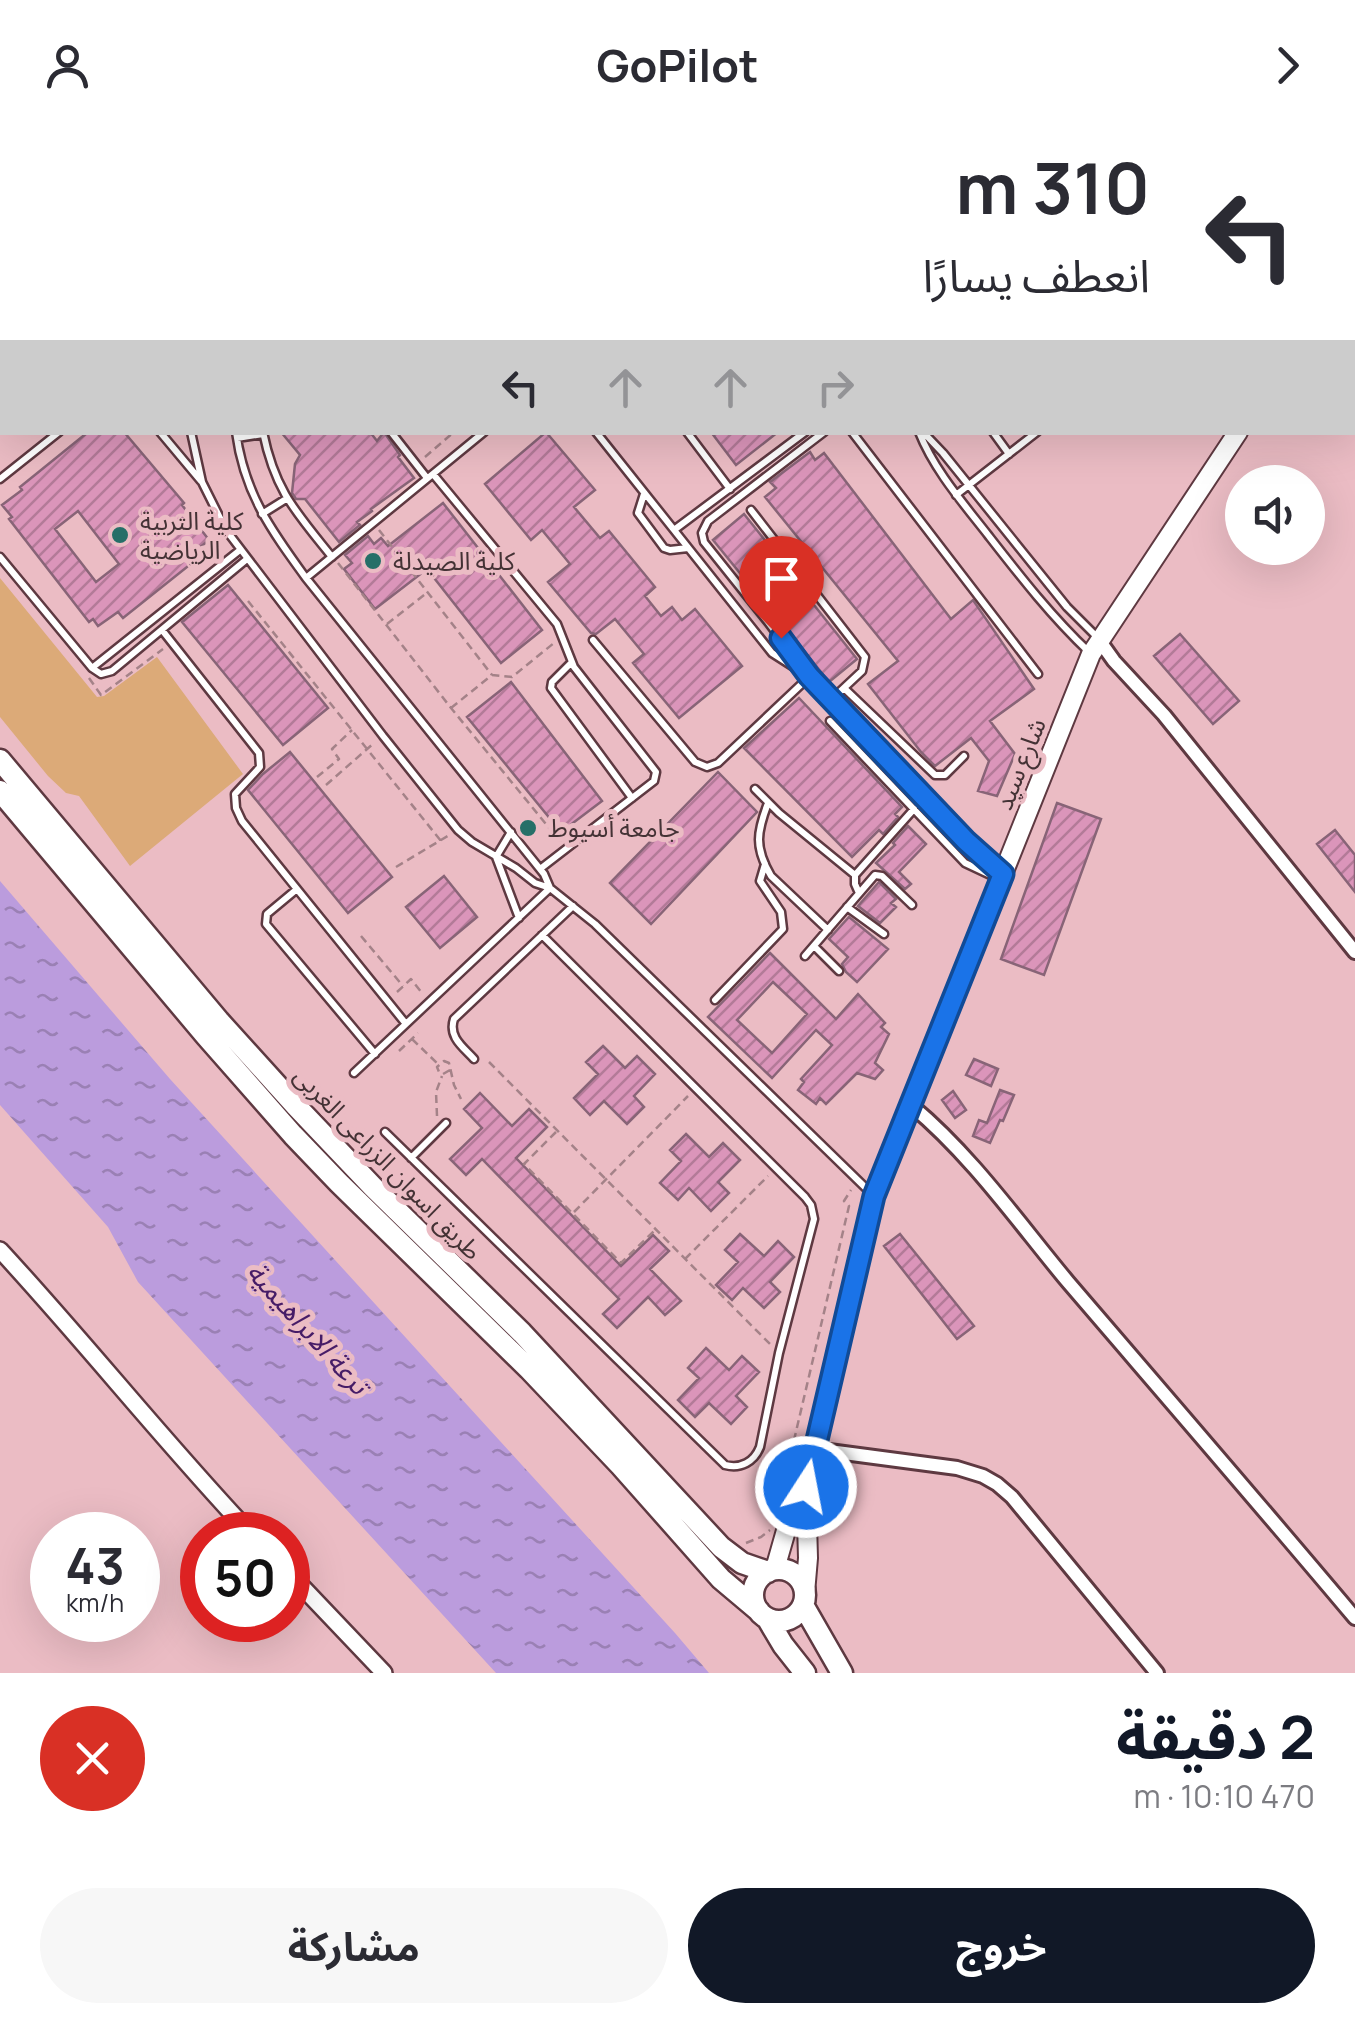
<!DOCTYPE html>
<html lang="ar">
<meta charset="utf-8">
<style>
:root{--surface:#fff;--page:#f7f7f7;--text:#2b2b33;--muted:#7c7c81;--accent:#111827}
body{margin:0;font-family:Manrope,"Noto Sans Arabic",sans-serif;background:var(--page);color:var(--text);direction:rtl;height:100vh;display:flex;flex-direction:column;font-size:38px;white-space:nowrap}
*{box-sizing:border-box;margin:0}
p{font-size:32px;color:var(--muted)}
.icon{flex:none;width:55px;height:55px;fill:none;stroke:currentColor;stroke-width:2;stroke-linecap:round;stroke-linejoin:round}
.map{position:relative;height:1543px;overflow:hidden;direction:ltr}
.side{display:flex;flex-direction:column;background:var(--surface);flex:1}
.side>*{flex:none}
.hud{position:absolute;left:0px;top:0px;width:1355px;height:305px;box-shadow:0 10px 40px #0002;direction:rtl;background:#fff;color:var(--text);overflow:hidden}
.controls{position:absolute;left:1225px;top:335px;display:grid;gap:20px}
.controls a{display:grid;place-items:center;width:100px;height:100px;border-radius:50%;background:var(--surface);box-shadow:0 10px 40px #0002;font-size:50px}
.speed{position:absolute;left:30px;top:1382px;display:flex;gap:20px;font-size:50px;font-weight:700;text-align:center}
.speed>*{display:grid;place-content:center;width:130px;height:130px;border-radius:50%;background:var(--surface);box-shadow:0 10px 40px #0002;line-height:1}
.speed small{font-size:25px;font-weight:400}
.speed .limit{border:15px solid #d22;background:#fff;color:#111}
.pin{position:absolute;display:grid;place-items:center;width:85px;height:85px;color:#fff;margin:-102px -42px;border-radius:50% 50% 50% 0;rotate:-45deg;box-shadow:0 0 10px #0007}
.pin .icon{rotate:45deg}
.me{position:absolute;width:110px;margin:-55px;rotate:11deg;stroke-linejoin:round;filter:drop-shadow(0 0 8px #0008)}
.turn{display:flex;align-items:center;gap:35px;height:210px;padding:0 40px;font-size:45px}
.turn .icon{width:130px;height:130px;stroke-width:2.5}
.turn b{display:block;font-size:70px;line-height:85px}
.lanes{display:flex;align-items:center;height:95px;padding:0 40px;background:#0003;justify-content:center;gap:50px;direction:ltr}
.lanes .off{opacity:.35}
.round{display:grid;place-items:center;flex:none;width:105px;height:105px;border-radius:52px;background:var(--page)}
.headline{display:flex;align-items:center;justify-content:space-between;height:170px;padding:0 40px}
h1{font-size:60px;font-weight:700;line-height:75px;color:var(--accent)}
.button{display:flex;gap:20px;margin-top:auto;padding:20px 40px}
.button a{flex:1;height:115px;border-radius:60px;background:var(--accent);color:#fff;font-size:40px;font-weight:700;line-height:115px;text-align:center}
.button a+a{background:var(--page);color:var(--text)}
header{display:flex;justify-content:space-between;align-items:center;height:130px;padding:0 40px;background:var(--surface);font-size:45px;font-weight:700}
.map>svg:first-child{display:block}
.pitch{fill:#dcaa78}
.water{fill:url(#water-ripples)}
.building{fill:url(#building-hatch);stroke:#886477;stroke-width:2.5;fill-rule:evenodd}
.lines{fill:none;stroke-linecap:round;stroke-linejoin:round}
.service-casing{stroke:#5e3941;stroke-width:11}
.minor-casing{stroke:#5e3941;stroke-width:18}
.tertiary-casing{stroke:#5e3941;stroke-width:20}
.secondary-casing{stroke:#5e3941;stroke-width:22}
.primary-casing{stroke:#5e3941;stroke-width:25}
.path{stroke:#a48288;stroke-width:2.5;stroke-dasharray:8 5;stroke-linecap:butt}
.service{stroke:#fff;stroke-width:6}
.minor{stroke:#fff;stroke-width:12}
.tertiary{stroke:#fff;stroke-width:15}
.secondary{stroke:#fff;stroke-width:18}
.primary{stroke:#fff;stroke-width:20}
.route-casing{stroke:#114b97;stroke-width:25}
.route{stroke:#1a73e8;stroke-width:18}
.poi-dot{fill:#266f68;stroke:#ebbcc4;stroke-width:4}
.labels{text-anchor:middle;stroke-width:10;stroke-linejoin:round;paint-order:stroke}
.poi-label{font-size:25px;fill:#443235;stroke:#ebbcc4;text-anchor:start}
.street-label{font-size:25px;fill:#443235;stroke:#ebbcc4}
.water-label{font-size:28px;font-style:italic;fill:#461c67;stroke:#ebbcc4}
</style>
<header><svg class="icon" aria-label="forward" viewBox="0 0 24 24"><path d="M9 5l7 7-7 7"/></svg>GoPilot<svg class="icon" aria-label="person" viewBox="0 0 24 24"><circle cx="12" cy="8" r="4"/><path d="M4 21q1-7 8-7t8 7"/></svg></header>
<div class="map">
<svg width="1355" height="1543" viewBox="0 0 1355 1543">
<defs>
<pattern id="water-ripples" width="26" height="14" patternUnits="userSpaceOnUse" patternTransform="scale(2.5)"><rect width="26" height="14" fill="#bb9cdd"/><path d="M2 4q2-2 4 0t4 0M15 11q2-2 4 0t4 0" fill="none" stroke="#9a80b4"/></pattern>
<pattern id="building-hatch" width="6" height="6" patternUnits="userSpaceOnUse" patternTransform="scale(2.5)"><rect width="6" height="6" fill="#db95ba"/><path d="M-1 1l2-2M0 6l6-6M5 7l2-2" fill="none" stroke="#b37a98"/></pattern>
</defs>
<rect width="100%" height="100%" fill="#ebbcc4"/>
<!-- pitch -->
<path class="pitch" d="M 0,448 L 97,567 L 104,566 L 157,527 L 243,644 L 130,736 L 79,666 L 66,663 L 48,646 L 0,587 Z"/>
<!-- water -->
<path class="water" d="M 0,751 L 170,949 L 675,1503 L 709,1543 L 496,1543 L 138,1152 L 108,1097 L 0,975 Z"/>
<!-- building -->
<path class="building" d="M 88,302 L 124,302 L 184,373 L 182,375 L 209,410 L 188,427 L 192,433 L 123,488 L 118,482 L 98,496 L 93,489 L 89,492 L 9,389 L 12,387 L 2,375 L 22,360 L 20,357 ZM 78,381 L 119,434 L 96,452 L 55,399 Z
M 281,302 L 370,302 L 377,311 L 384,302 L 400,325 L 398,327 L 414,348 L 371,379 L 372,381 L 357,392 L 360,395 L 339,412 L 305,369 L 296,369 L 292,363 L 295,334 L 300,325 Z
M 546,302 L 595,360 L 574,377 L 600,408 L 609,401 L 655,457 L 645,466 L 661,486 L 672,477 L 682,490 L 695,479 L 742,536 L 679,588 L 633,533 L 644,524 L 615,489 L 596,504 L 591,503 L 548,452 L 570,434 L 542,400 L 531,410 L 485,354 Z
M 711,302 L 778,302 L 736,335 Z
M 810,322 L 815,330 L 824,323 L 951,489 L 973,470 L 1034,559 L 990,591 L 1015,624 L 997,666 L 978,661 L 989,631 L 971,608 L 935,636 L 921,622 L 868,554 L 898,531 L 765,367 L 776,358 L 770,352 Z
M 443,373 L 542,500 L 501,533 L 427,439 L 375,479 L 344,439 L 352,433 L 345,425 L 368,406 L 374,414 L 381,408 L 388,416 Z
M 744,384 L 796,449 L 765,474 L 713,410 Z
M 228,455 L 328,578 L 283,615 L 182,492 Z
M 810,470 L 857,529 L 829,552 L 782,493 Z
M 1180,504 L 1239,571 L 1213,594 L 1154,526 Z
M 511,552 L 602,671 L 561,702 L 467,587 Z
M 799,568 L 902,677 L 895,684 L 898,687 L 883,704 L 879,700 L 852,727 L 744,618 Z
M 290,622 L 392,747 L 348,783 L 248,660 L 263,644 Z
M 718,642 L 757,682 L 651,794 L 610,753 Z
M 1057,673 L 1101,689 L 1044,845 L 1001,829 Z
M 908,696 L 926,714 L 899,742 L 911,754 L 905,759 L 876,733 L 895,715 L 893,713 Z
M 1335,700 L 1355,725 L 1355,762 L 1317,714 Z
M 444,746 L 477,787 L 440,818 L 406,777 Z
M 879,752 L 896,769 L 891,773 L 896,777 L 880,793 L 858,776 Z
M 849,787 L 888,819 L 857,852 L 846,842 L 842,834 L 848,827 L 829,809 Z
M 770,823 L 836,889 L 858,864 L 885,893 L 881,897 L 889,904 L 875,933 L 883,940 L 875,949 L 857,943 L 826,974 L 820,968 L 816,974 L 798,960 L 804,952 L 801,949 L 832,915 L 816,900 L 772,948 L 708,887 ZM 773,852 L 807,884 L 772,923 L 737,890 Z
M 603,916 L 625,938 L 637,926 L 655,944 L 634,966 L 644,977 L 627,994 L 604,971 L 590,985 L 574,968 L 598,944 L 586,932 Z
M 974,929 L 998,939 L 991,956 L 966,945 Z
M 1000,960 L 1014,965 L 1003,991 L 1000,990 L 990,1013 L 973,1006 L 979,990 L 987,993 Z
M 953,961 L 966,980 L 955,988 L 942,970 Z
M 480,963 L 512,996 L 529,979 L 547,997 L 516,1028 L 621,1136 L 653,1105 L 669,1121 L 650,1139 L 681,1171 L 665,1185 L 648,1167 L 617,1198 L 603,1184 L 619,1169 L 482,1029 L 466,1045 L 450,1029 L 482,998 L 464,979 Z
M 686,1004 L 709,1027 L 723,1013 L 740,1030 L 718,1052 L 729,1063 L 711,1081 L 689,1058 L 678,1070 L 660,1053 L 681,1031 L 670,1020 Z
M 740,1104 L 764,1126 L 778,1111 L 794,1127 L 770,1152 L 780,1162 L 764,1178 L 743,1158 L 732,1170 L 716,1155 L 738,1132 L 725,1120 Z
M 900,1104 L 974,1196 L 957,1209 L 884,1116 Z
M 706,1218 L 729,1240 L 742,1226 L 759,1242 L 736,1266 L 747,1277 L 731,1294 L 709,1273 L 695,1287 L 678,1270 L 699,1248 L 688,1238 Z"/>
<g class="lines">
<!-- service casing -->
<g class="service-casing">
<path id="service" d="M 106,0 L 107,2
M 143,0 L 145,2
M 489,0 L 491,2
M 576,0 L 578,2
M 678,0 L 681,2
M 748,0 L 750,2
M 987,0 L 989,2
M 1013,0 L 1015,2
M 372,2 L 375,0
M 410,2 L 413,0
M 454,2 L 457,0
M 1046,2 L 1049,0
M 0,30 L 2,33
M 0,99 L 2,97
M 0,167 L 2,165
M 160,302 L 201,351
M 191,302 L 202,352 L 226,400 L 383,606 L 458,700 L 472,712 L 516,738 L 535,753 L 550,758 L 595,794 L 873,1065
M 236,302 C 244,363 271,400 306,448 L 544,744 L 550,758
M 263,302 C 275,361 296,382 332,427
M 391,302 L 427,348
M 596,302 L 772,523 L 808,546
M 687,302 L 730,359
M 824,302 L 708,391 L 702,403 L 704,412 L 768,492 L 809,547 L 966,711 L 1001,742
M 852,302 L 1038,544
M 919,302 C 934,340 963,373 988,405 C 1020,446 1051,486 1089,522
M 923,302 L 943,323 L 1067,477 L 1097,507
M 993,302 L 1009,324
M 237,308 L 263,304
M 433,344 L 557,494 L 574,537 L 656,642 L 654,651 L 540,739
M 0,349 L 59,302
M 644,364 L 638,383 L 664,418 L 670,420 L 688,418
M 956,365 L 1037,302
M 751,380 L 865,527 L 862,541 L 831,570
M 262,384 L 286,369
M 674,400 L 805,302
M 0,427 L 92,538 L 101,544 L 112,541 L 247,429
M 306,448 L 484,302
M 162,500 L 259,623 L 260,637 L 235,664 L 236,678 L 242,691 L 406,894
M 593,510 L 695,632 L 707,637 L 718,633 L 809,547
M 571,533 L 552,552 L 551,558 L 632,668
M 92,538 L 240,420
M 844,558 L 935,645 L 945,645 L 964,626
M 830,591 L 965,733 L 999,749
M 755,659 L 779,683 L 855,745
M 768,673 C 757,702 754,717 771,746 L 828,800
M 511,702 L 496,727 L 519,788
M 297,759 L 267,784 L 266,794 L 375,924
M 859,763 L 855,754 L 855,745 L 914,679
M 847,777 L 884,804
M 814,816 L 839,841
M 805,826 L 875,745 L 882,746 L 912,775
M 715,870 L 783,799 L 781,782 L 760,751 L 765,734
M 474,929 C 463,917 448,907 454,889 L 573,776
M 354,943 L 549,759
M 385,1002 L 725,1335 C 741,1339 754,1332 760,1317 L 779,1223 L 814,1089 L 811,1075 L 805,1067 L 542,805
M 411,1028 L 446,993"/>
</g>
<!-- minor casing -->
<g class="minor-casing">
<path id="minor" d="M 1099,510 L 1114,531 L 1164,585 L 1355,822
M 912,976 C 972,1026 1018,1092 1068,1152 C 1164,1264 1260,1375 1355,1488
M 814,1319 L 957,1338 L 983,1346 L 997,1354 L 1012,1367 L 1157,1543"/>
</g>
<!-- tertiary casing -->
<g class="tertiary-casing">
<path id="tertiary" d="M 0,1120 C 86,1213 165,1313 252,1405
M 288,1442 L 384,1543"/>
</g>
<!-- secondary casing -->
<g class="secondary-casing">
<path id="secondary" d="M 1311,0 L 1313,2
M 1341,0 L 1343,2
M 1352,13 L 1355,16
M 1355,55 L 1355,68
M 1352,131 L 1355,127
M 775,1439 L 787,1397 L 806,1357
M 805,1463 L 808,1428 L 806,1357 L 874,1066 L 1091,524 L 1238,302"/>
</g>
<!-- primary casing -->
<g class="primary-casing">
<path id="primary" d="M 0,630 L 219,891 L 295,975 L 373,1057 L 522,1203 L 721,1417 L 742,1433 L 768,1442
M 0,661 L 206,906 L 293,1005 L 339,1053 L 529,1239 L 621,1336 L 721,1449 L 759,1481
M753 1465a26 26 0 1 1 52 0a26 26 0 1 1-52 0Z
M 803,1475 L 842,1543
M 767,1488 L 783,1515 L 805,1543"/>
</g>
<!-- path -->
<path class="path" d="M 425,327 L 454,302
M 379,400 L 492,545
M 338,433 L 451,578 L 559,710 L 562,710
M 248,471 L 441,711
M 387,494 L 428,462
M 89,548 L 101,565 L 163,519
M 451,578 L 492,545 L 512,547 L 554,513
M 317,647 L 339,629 L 332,619 L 352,600
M 326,655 L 374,613
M 396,737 L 451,704
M 361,806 L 403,856
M 397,862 L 411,849 L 422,863
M 412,909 L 438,934
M 399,921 L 418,903
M 489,932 L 770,1214
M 450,940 L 443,944 L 439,942 L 437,937 L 444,931 L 449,933 L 454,955 L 461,969
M 437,986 L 436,962 L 442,946
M 556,1002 L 524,1034 L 621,1133 L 655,1100
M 574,1082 L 688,966
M 685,1129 L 768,1046
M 779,1374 L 849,1076 L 844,1071 L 851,1060
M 746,1413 L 761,1407 L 770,1400"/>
<!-- service -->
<use href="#service" class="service"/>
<!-- minor -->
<use href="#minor" class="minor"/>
<!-- tertiary -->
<use href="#tertiary" class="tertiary"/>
<!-- secondary -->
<use href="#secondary" class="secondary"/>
<!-- primary -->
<use href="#primary" class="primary"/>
</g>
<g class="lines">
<!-- route casing -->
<g class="route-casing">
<path id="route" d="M 781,508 L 809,546 L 966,711 L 1003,744 L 874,1066 L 806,1357"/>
</g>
<!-- route -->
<use href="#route" class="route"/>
</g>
<!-- markers -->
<g class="poi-dot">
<circle cx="120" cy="405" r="10"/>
<circle cx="373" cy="431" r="10"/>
<circle cx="528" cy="698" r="10"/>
</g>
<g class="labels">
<!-- poi labels -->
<g class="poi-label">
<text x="140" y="400">كلية التربية<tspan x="140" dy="29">الرياضية</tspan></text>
<text x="393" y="440">كلية الصيدلة</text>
<text x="548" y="707">جامعة أسيوط</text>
</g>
<!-- street labels -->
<g class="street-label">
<text transform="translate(1020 634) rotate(-68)" y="9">شارع سيد</text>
<text transform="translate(388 1033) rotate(46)" y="9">طريق اسوان الزراعى الغربى</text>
</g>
<!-- water labels -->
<g class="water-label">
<text transform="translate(308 1198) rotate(48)" y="10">ترعة الابراهيمية</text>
</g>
</g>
</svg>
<div class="controls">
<a><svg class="icon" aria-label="sound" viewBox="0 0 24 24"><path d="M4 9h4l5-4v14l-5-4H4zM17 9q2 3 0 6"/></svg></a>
</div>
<div class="speed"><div>43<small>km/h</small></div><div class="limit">50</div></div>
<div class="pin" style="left:781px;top:508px;background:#d93025"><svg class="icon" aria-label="arrive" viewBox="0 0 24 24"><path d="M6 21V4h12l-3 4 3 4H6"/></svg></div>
<svg class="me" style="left:806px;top:1357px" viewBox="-20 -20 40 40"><circle r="17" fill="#1a73e8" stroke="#fff" stroke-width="3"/><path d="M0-11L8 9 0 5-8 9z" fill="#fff"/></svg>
<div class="hud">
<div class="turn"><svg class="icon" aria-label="left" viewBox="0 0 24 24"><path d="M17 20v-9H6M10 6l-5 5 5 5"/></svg><div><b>310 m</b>انعطف يسارًا</div></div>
<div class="lanes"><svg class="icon" aria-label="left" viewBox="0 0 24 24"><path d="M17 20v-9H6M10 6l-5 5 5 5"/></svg><svg class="icon off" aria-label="ahead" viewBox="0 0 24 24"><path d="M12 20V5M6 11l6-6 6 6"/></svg><svg class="icon off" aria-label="ahead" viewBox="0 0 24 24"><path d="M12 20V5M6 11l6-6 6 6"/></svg><svg class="icon off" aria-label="right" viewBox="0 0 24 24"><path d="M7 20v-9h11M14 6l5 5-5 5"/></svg></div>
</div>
</div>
<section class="side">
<div class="headline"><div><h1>2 دقيقة</h1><p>470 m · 10:10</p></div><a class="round" style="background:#d93025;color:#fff"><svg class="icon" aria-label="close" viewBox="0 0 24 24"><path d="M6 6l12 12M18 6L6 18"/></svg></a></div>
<div class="button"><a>خروج</a><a>مشاركة</a></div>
</section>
